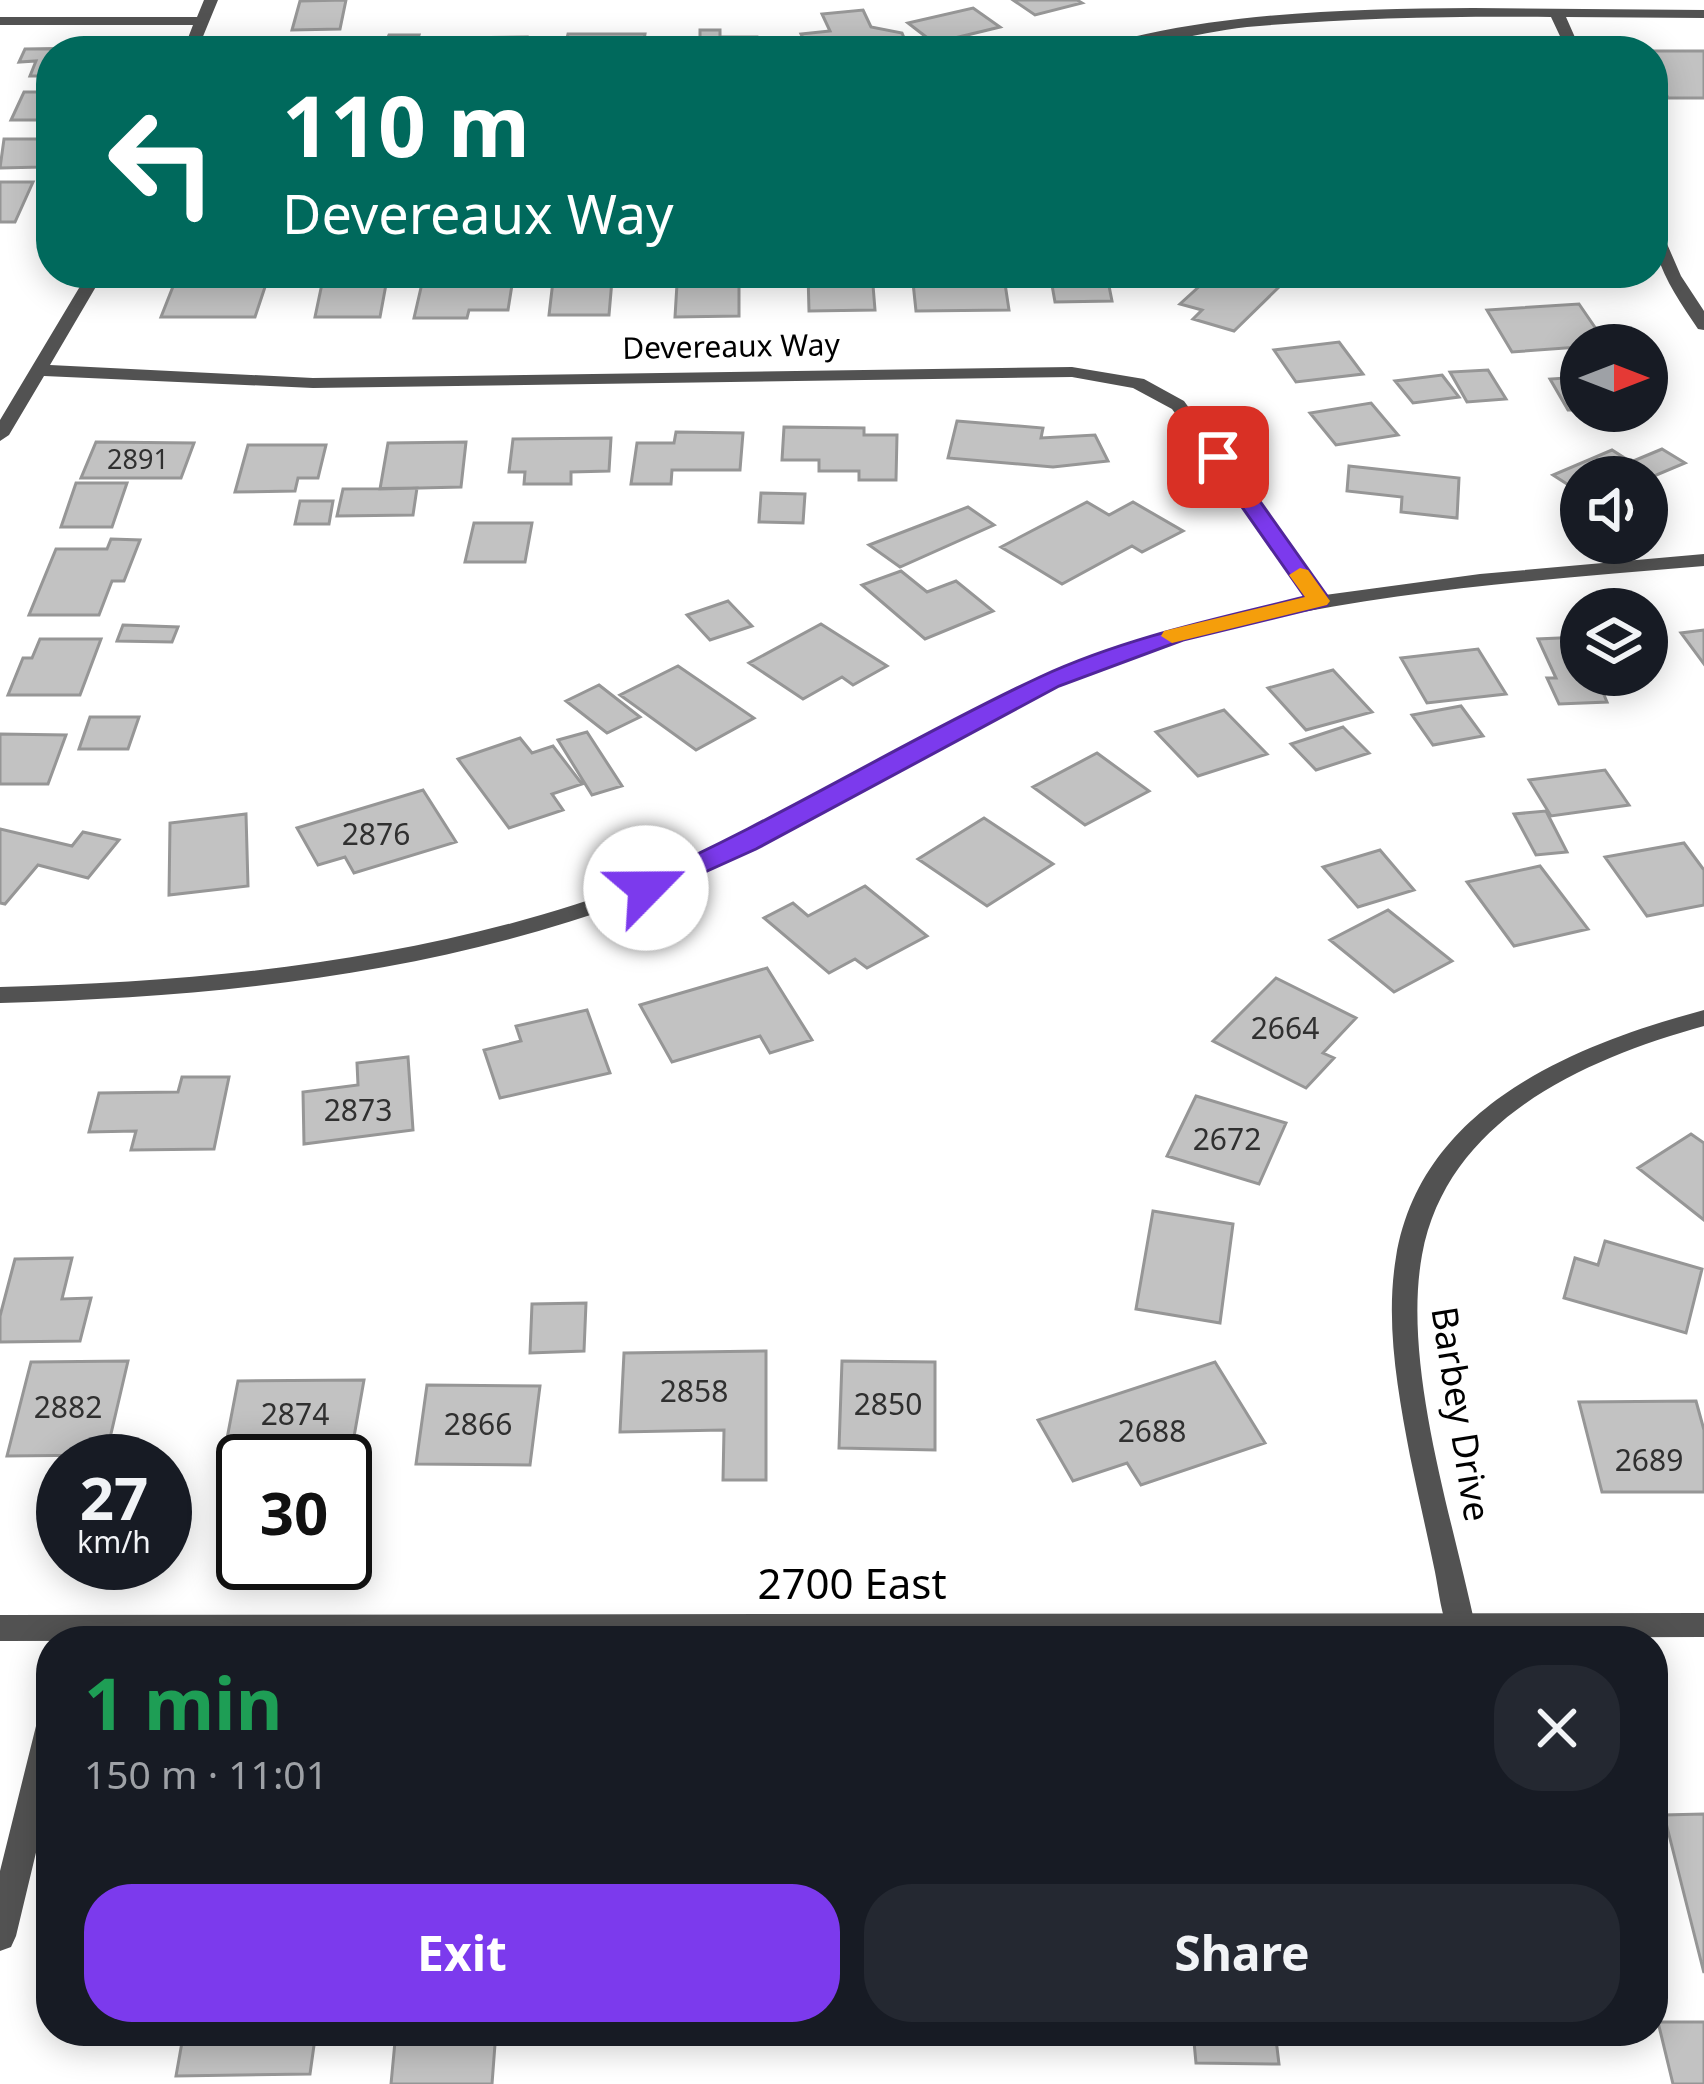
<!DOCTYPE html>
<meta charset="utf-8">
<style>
:root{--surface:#171b24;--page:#242831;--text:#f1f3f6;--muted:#9ea1a6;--accent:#7c3aed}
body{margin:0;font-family:"Noto Sans",sans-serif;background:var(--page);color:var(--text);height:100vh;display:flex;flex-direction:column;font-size:45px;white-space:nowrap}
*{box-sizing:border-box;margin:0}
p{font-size:39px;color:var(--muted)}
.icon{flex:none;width:66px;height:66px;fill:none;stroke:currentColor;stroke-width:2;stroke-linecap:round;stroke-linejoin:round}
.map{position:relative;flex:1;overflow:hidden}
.panel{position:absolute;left:36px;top:1626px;width:1632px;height:420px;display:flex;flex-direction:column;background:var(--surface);border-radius:48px;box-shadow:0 6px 30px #0003}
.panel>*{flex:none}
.hud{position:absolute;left:36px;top:36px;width:1632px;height:252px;border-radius:48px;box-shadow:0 6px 30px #0003;background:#00695c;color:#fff;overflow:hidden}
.needle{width:78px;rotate:90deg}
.buttons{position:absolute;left:1560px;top:324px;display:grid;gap:24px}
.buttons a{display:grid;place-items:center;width:108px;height:108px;border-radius:50%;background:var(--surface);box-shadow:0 6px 30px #0003;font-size:60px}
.speed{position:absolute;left:36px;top:1434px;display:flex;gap:24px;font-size:60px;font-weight:700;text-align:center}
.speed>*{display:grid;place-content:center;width:156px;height:156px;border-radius:50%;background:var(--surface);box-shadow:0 6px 30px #0003;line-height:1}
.speed small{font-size:30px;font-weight:400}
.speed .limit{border:6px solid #111;border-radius:18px;background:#fff;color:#111}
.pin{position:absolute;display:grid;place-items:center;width:102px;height:102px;color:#fff;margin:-51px;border-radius:24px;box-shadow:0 6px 18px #0006}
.me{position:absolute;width:132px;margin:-66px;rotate:67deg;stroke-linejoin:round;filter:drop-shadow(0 0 9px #0008)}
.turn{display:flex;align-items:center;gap:42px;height:252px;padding:0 48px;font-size:54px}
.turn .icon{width:156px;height:156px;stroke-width:2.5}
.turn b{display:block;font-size:84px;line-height:102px}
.round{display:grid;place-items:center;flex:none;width:126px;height:126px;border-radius:48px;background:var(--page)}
.head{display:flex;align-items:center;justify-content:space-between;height:204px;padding:0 48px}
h1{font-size:72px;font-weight:700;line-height:90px;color:#1e9e55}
.primary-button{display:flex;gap:24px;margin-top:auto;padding:24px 48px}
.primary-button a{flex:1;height:138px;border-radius:48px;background:var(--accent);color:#fff;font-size:48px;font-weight:700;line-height:138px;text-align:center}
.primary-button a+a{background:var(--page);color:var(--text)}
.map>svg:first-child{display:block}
.building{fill:#c2c2c2;stroke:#969696;stroke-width:3}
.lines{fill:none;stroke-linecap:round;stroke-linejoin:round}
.minor{fill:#525252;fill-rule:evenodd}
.tertiary{fill:#525252;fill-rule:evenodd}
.route{fill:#7c3aed;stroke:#51269a;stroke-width:3}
.slow{fill:#f59e0b}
.labels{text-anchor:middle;stroke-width:9;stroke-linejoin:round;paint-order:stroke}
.far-number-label{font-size:27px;fill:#303030}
.far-street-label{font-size:30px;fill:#000;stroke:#fff}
.number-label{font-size:30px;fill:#303030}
.street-label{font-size:36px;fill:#000;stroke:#fff}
.near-street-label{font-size:42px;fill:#000;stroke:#fff}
</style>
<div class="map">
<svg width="1704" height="2084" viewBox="0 0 1704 2084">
<rect width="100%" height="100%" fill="#fff"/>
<!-- building -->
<path class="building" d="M 346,0 L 340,29 L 292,30 L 300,1 Z
M 1013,0 L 1077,0 L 1082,3 L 1035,15 Z
M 973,8 L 1000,27 L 934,43 L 908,23 Z
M 863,10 L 871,27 L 902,33 L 907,45 L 878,48 L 880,51 L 809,50 L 801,34 L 830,31 L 822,14 Z
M 700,30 L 720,30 L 720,37 L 757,37 L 758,51 L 681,51 L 681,38 L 700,38 Z
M 568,34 L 645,34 L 642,51 L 564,51 Z
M 389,35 L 419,35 L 414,50 L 383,49 Z
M 527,37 L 525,51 L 447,51 L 450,38 Z
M 288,43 L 345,43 L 342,51 L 285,51 Z
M 91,48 L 51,51 L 51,76 L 30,76 L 36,61 L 19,62 L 25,49 Z
M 1653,51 L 1704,51 L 1704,98 L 1668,98 L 1653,69 Z
M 24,92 L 51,92 L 51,120 L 11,120 Z
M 4,139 L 51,139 L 51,145 L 42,167 L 0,168 Z
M 0,182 L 33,182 L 15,222 L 0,222 Z
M 808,273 L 872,273 L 875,310 L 809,311 Z
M 912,273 L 1004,277 L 1009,310 L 916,311 Z
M 1096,273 L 1132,273 L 1134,285 L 1109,286 L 1112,301 L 1055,302 L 1050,274 Z
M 1214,273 L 1238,273 L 1281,285 L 1234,331 L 1193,319 L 1202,310 L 1180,304 Z
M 204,278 L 268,278 L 255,317 L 161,317 L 174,284 L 201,284 Z
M 323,279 L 387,279 L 380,317 L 315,317 Z
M 423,279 L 512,285 L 508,310 L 469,310 L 467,318 L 414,318 Z
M 612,280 L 609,315 L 549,315 L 553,281 Z
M 677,284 L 739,284 L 739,316 L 675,317 Z
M 1579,304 L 1607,345 L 1512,352 L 1487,310 Z
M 1339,342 L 1363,374 L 1296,382 L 1274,350 Z
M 1488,370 L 1506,399 L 1467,402 L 1450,372 Z
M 1442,375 L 1459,397 L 1413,403 L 1395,381 Z
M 1581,377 L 1581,410 L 1568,410 L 1550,379 Z
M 1371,403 L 1398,435 L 1336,445 L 1310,413 Z
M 957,421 L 1043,428 L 1041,438 L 1095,435 L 1108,461 L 1053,467 L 948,458 Z
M 784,427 L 864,428 L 864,435 L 897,435 L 896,480 L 859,480 L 859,471 L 819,471 L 819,460 L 782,460 Z
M 676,432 L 743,433 L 740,470 L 672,470 L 671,484 L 631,484 L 637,443 L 674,443 Z
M 611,438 L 609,471 L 571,472 L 571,484 L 524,484 L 525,472 L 509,472 L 513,439 Z
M 96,442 L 194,443 L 181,478 L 81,478 Z
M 466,442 L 461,487 L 380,489 L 388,443 Z
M 248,445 L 326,445 L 318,478 L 298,478 L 295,491 L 235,492 Z
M 1662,449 L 1685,463 L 1647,479 L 1581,477 L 1581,493 L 1553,475 L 1612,450 L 1631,462 Z
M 1349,466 L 1459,478 L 1457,518 L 1401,512 L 1402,497 L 1347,491 Z
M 76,483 L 127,483 L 112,527 L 61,527 Z
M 417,488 L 413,515 L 337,516 L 343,489 Z
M 761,493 L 805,494 L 803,523 L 759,522 Z
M 300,501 L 333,501 L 329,524 L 295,524 Z
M 1087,502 L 1109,515 L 1133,502 L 1183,531 L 1142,552 L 1132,546 L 1062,584 L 1001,547 Z
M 968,507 L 994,525 L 900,567 L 869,545 Z
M 474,523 L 532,523 L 525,562 L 465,562 Z
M 111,539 L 140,540 L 124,581 L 112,581 L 99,615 L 29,615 L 56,549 L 107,549 Z
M 901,571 L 927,592 L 956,581 L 993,611 L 925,639 L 862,585 Z
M 728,601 L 752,626 L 710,640 L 687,615 Z
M 821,624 L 887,666 L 853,685 L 842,677 L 803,699 L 749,663 Z
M 123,625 L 178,627 L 172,642 L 117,641 Z
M 1704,630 L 1704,664 L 1681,633 Z
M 1581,637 L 1581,675 L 1629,677 L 1597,678 L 1607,702 L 1559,704 L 1547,678 L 1556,678 L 1538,639 Z
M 40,639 L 101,639 L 80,695 L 8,695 L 23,658 L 32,658 Z
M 1478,649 L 1506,694 L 1427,703 L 1401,658 Z
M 678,666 L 754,718 L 696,750 L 620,695 Z
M 1333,670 L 1372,712 L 1306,730 L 1268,688 Z
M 599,685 L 640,717 L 607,733 L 566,701 Z
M 1461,706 L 1483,736 L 1433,745 L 1412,715 Z
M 1224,710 L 1267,754 L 1198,776 L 1156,732 Z
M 90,717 L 139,717 L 128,749 L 79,749 Z
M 1343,727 L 1369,753 L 1316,770 L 1291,744 Z
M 587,732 L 622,786 L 592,795 L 558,740 Z
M 0,734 L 66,735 L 48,784 L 0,784 Z
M 520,738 L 532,753 L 553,746 L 582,784 L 552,794 L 563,810 L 509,828 L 458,759 Z
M 1097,753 L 1149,791 L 1085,825 L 1033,787 Z
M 1605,770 L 1629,805 L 1551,816 L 1529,780 Z
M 423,790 L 456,842 L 354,873 L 345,857 L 318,865 L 297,828 Z
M 1546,811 L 1567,852 L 1536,855 L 1514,814 Z
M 246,814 L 248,886 L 169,895 L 170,823 Z
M 984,818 L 1053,864 L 987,906 L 918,859 Z
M 0,829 L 72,846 L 83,832 L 119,840 L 88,878 L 38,865 L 5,904 L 0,903 Z
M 1684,843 L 1704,870 L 1704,905 L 1647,916 L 1605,857 Z
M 1380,850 L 1414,890 L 1358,907 L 1323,867 Z
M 1540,866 L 1588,929 L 1514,946 L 1467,882 Z
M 865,886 L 927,936 L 867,968 L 855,959 L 829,973 L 764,918 L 793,903 L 808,916 Z
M 1388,910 L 1452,961 L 1394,992 L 1330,940 Z
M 767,968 L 812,1040 L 770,1053 L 760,1036 L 672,1062 L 640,1005 Z
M 1276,978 L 1356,1018 L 1323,1053 L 1334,1058 L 1306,1088 L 1213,1041 Z
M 587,1010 L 610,1073 L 500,1098 L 484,1050 L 521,1041 L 516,1026 Z
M 408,1057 L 413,1130 L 304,1144 L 303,1092 L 358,1085 L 357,1063 Z
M 182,1077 L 229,1077 L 214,1149 L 131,1150 L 136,1131 L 89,1132 L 99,1093 L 178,1092 Z
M 1196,1096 L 1286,1123 L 1259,1184 L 1167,1156 Z
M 1691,1134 L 1704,1143 L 1704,1220 L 1638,1168 Z
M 1153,1211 L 1233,1224 L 1220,1323 L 1136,1309 Z
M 1605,1241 L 1702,1269 L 1686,1333 L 1564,1298 L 1575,1258 L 1598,1265 Z
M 72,1258 L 62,1299 L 91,1298 L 80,1341 L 0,1342 L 0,1316 L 15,1259 Z
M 586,1303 L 584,1351 L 530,1353 L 532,1304 Z
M 766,1351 L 766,1480 L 723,1480 L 724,1430 L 620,1432 L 624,1353 Z
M 128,1361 L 106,1455 L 7,1456 L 31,1362 Z
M 842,1361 L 935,1362 L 935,1450 L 839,1448 Z
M 1215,1362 L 1265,1443 L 1141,1485 L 1127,1463 L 1073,1481 L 1038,1420 Z
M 364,1380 L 352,1448 L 225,1449 L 238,1381 Z
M 427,1385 L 540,1386 L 530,1465 L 416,1464 Z
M 1696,1401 L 1704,1430 L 1704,1492 L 1602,1492 L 1579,1402 Z
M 1704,1814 L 1704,1973 L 1664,1815 Z
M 1658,2022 L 1704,2022 L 1704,2084 L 1673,2084 Z
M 184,2031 L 316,2031 L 310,2074 L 176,2076 Z
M 396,2031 L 496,2031 L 492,2084 L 391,2084 Z
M 1193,2031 L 1275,2031 L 1279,2064 L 1196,2063 Z"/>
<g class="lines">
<!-- minor -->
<path class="minor" d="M 204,0 L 218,0 L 197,51 L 183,51 L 193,25 L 0,25 L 0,17 L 197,17 Z
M 1473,8 L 1704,10 L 1704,18 L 1566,17 L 1581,51 L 1567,51 L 1551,17 C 1450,16 1348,18 1247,27 C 1193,33 1138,51 1084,51 C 1100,41 1126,39 1146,34 C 1253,11 1364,9 1473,8 Z
M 1653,225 L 1661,230 L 1681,276 L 1704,311 L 1704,330 L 1698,329 C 1676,296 1653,265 1653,225 Z
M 88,273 L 104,273 L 50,365 L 313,378 L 1072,367 L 1144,379 L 1184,401 L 1325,595 L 1480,574 L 1704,554 L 1704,566 C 1508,583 1309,594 1123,660 C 990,707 877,791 751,851 C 511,965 263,996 0,1003 L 0,987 C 219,981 435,960 642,881 C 772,830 888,751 1014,691 C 1107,647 1206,619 1307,599 L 1172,409 L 1133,388 L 1072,377 L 313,388 L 44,376 L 9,435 L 0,441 L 0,420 Z
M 1704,1010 L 1704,1026 C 1585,1059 1447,1119 1422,1255 C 1402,1365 1452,1516 1475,1625 L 1470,1634 L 1460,1637 L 1450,1634 C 1441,1615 1439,1592 1435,1572 C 1427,1533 1418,1495 1410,1456 C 1398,1392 1385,1323 1396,1257 C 1421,1106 1574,1045 1704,1010 Z
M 51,1713 L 51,1790 L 16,1936 L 11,1947 L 0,1951 L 0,1871 L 36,1726 L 40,1717 Z"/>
<!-- tertiary -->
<path class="tertiary" d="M 1704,1613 L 1704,1637 L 0,1641 L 0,1615 Z"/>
</g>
<!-- route -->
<path class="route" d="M 1218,450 L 1225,452 L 1327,596 L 1327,605 L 1183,640 L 1059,686 L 756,849 L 656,894 L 637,894 L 634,888 L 637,882 C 776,821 903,741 1040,677 C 1124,638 1216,619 1305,597 L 1207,457 Z"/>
<!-- slow -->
<path class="slow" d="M 1300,568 L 1308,570 L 1330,601 L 1327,605 L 1172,643 L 1161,636 L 1164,631 L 1305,597 L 1289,575 Z"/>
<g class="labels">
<!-- far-number labels -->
<g class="far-number-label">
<text x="138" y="469">2891</text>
</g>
<!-- far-street labels -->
<g class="far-street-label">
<text transform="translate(731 347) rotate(-1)" y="10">Devereaux Way</text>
</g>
<!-- number labels -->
<g class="number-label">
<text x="376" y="845">2876</text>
<text x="1285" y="1039">2664</text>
<text x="358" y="1121">2873</text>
<text x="1227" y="1150">2672</text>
<text x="694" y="1402">2858</text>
<text x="888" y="1415">2850</text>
<text x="68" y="1418">2882</text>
<text x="295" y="1425">2874</text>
<text x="478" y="1435">2866</text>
<text x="1152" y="1442">2688</text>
<text x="1649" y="1471">2689</text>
</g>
<!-- street labels -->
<g class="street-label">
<text transform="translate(1461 1414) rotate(81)" y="13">Barbey Drive</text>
</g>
<!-- near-street labels -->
<g class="near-street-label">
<text x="852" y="1599">2700 East</text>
</g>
</g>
</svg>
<div class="buttons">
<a><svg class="needle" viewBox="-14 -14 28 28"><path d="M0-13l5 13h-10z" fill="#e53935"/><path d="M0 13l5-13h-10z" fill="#9ea1a6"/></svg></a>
<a><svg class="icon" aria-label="sound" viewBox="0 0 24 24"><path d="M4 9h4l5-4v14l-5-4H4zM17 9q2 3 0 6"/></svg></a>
<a><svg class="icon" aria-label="layers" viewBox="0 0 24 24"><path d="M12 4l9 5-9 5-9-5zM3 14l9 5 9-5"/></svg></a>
</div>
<div class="speed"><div>27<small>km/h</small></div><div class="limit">30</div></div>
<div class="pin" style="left:1218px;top:457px;background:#d93025"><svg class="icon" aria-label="arrive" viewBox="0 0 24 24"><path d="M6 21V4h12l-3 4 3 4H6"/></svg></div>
<svg class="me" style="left:646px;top:888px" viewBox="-20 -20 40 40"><circle r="19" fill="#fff"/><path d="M0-13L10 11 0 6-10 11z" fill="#7c3aed"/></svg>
<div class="hud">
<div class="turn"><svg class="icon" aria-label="left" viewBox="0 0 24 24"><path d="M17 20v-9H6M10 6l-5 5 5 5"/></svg><div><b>110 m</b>Devereaux Way</div></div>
</div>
<section class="panel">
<div class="head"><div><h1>1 min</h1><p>150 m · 11:01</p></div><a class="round"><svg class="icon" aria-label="close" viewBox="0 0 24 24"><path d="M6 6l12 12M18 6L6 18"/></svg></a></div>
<div class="primary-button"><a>Exit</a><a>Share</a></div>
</section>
</div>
